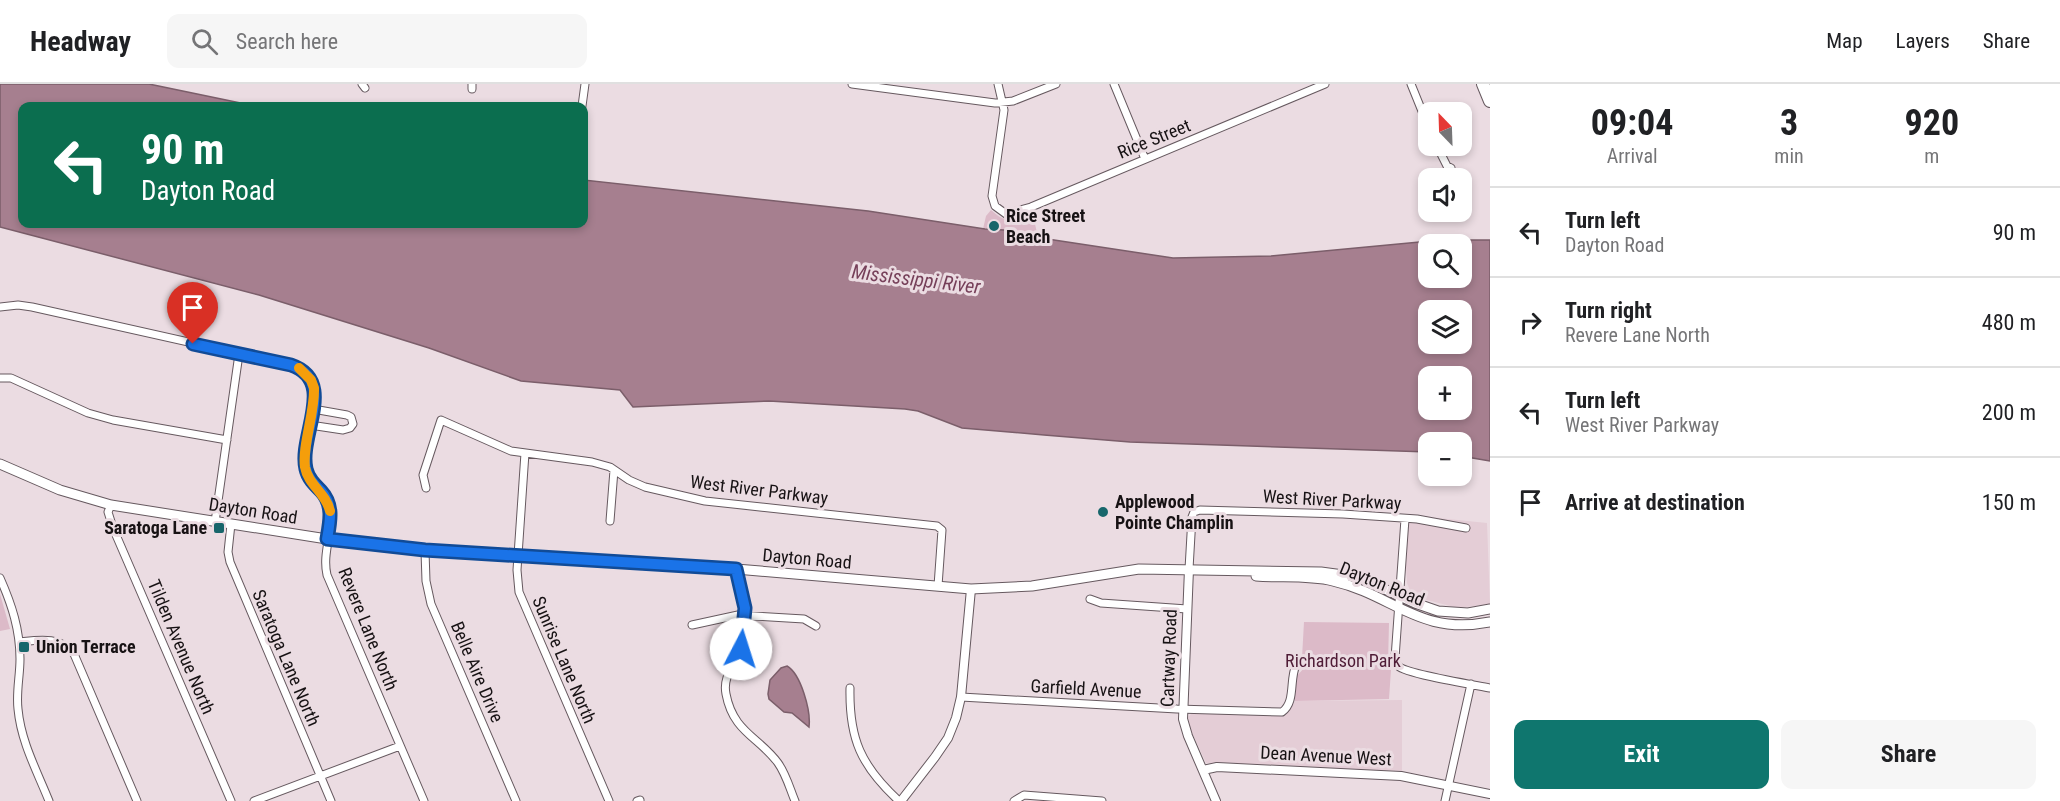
<!DOCTYPE html>
<meta charset="utf-8">
<style>
:root{--surface:#fff;--page:#f6f6f6;--text:#202124;--muted:#757577;--line:#e0e0e0;--accent:#0f766e}
body{margin:0;font-family:"Roboto Condensed",sans-serif;background:var(--page);color:var(--text);height:100vh;display:flex;flex-direction:column;font-size:22px;white-space:nowrap}
*{box-sizing:border-box;margin:0}
p{font-size:20px;color:var(--muted)}
.icon{flex:none;width:33px;height:33px;fill:none;stroke:currentColor;stroke-width:2;stroke-linecap:round;stroke-linejoin:round}
.map{position:relative;flex:1;overflow:hidden}
.drawer{display:flex;flex-direction:column;background:var(--surface);width:570px}
.drawer>*{flex:none}
.guide{position:absolute;left:18px;top:18px;width:570px;height:126px;border-radius:12px;box-shadow:0 3px 9px #0003;background:#0b6e4f;color:#fff;overflow:hidden}
.needle{width:39px;rotate:337deg}
.controls{position:absolute;left:1418px;top:18px;display:grid;gap:12px}
.controls a{display:grid;place-items:center;width:54px;height:54px;border-radius:12px;background:var(--surface);box-shadow:0 3px 9px #0003;font-size:30px}
.pin{position:absolute;display:grid;place-items:center;width:51px;height:51px;color:#fff;margin:-62px -26px;border-radius:50% 50% 50% 0;rotate:-45deg;box-shadow:0 0 6px #0007}
.pin .icon{rotate:45deg}
.me{position:absolute;width:66px;margin:-33px;rotate:5deg;stroke-linejoin:round;filter:drop-shadow(0 0 4px #0008)}
.turn{display:flex;align-items:center;gap:21px;height:126px;padding:0 24px;font-size:27px}
.turn .icon{width:78px;height:78px;stroke-width:2.5}
.turn b{display:block;font-size:42px;line-height:51px}
.eta{display:flex;justify-content:space-evenly;align-items:center;height:102px;text-align:center}
.eta b{font-size:36px;font-weight:700;line-height:42px}
.primary-button{display:flex;gap:12px;margin-top:auto;padding:12px 24px}
.primary-button a{flex:1;height:69px;border-radius:12px;background:var(--accent);color:#fff;font-size:24px;font-weight:700;line-height:69px;text-align:center}
.primary-button a+a{background:var(--page);color:var(--text)}
ul{padding:0;list-style:none}
li{display:flex;align-items:center;gap:18px;height:90px;padding:0 24px;border-top:2px solid var(--line)}
li div{flex:1}
li b{display:block;font-size:22px}
li em{font-style:normal}
header{display:flex;align-items:center;gap:36px;box-sizing:border-box;height:84px;padding:0 30px;background:var(--surface);border-bottom:2px solid var(--line)}
header strong{font-size:28px}
nav{display:flex;gap:33px;margin-inline-start:auto;font-size:21px}
.search{width:420px;height:54px;background:var(--page);display:flex;align-items:center;gap:15px;box-sizing:border-box;padding:0 21px;border-radius:12px;color:var(--muted);font-size:22px}
main{display:flex;flex:1;min-height:0}
.map>svg:first-child{display:block}
.built{fill:#e4cdd6}
.green{fill:#dcbac8}
.water{fill:#a67f8f;stroke:#7b5e6a;stroke-width:1.5;fill-rule:evenodd}
.lines{fill:none;stroke-linecap:round;stroke-linejoin:round}
.minor-casing{stroke:#66595f;stroke-width:9}
.tertiary-casing{stroke:#66595f;stroke-width:10}
.secondary-casing{stroke:#66595f;stroke-width:11}
.trunk-casing{stroke:#66595f;stroke-width:14}
.minor{stroke:#fff;stroke-width:7}
.tertiary{stroke:#fff;stroke-width:8}
.secondary{stroke:#fff;stroke-width:9}
.trunk{stroke:#fff;stroke-width:12}
.route-casing{stroke:#114b97;stroke-width:15}
.route{stroke:#1a73e8;stroke-width:10}
.slow{stroke:#f59e0b;stroke-width:10}
.poi-dot{fill:#17666b;stroke:#ebdce2;stroke-width:2}
.labels{text-anchor:middle;stroke-width:6;stroke-linejoin:round;paint-order:stroke}
.street-label{font-size:18px;fill:#171214;stroke:#ebdce2}
.poi-label{font-size:18px;font-weight:bold;fill:#171214;stroke:#ebdce2;text-anchor:start}
.park-label{font-size:18px;fill:#4f1c36;stroke:#ebdce2}
.water-label{font-size:20px;font-style:italic;fill:#763f59;stroke:#ebdce2}
</style>
<header>
<strong>Headway</strong>
<div class="search"><svg class="icon" aria-label="search" viewBox="0 0 24 24"><circle cx="10" cy="10" r="6"/><path d="M15 15l6 6"/></svg>Search here</div>
<nav><a>Map</a><a>Layers</a><a>Share</a></nav>
</header>
<main>
<div class="map">
<svg width="1490" height="717" viewBox="0 0 1490 717">
<rect width="100%" height="100%" fill="#ebdce2"/>
<!-- built -->
<path class="built" d="M 1409,431 L 1487,439 L 1490,520 L 1458,524 L 1423,515 L 1411,509 L 1407,499 L 1406,481 Z
M 1402,616 L 1402,687 L 1206,679 L 1190,644 L 1188,633 L 1193,628 L 1281,632 L 1289,627 L 1295,617 Z"/>
<!-- green -->
<path class="green" d="M 991,126 C 1008,142 1012,134 1032,127 L 1038,153 L 1004,146 L 983,145 L 986,132 Z
M 0,510 L 10,545 L 0,547 Z
M 1304,538 L 1389,539 L 1388,580 L 1391,586 L 1389,615 L 1295,617 L 1295,594 L 1305,583 L 1302,574 Z"/>
<!-- water -->
<path class="water" d="M 0,0 L 149,0 L 255,22 L 22,22 L 22,140 L 584,140 L 584,96 L 868,127 L 985,145 L 1004,146 L 1021,151 L 1173,174 L 1271,172 L 1441,156 L 1490,156 L 1490,377 L 1461,372 L 1461,358 L 1428,358 L 1428,368 L 1130,358 L 1044,351 L 962,344 L 918,327 L 905,325 L 769,317 L 633,323 L 620,306 L 521,297 L 429,264 L 259,211 L 0,143 ZM 1428,160 L 1461,160 L 1461,194 L 1428,194 ZM 1428,226 L 1461,226 L 1461,260 L 1428,260 ZM 1428,292 L 1461,292 L 1461,326 L 1428,326 Z
M 787,582 C 801,590 811,627 809,643 L 792,629 L 784,628 L 769,615 L 768,610 L 770,596 L 781,584 Z"/>
<g class="lines">
<!-- minor casing -->
<g class="minor-casing">
<path id="minor" d="M 362,0 L 365,4
M 852,0 L 995,19 L 1013,17 L 1056,0
M 998,0 L 1004,26 L 992,112 L 995,122 L 1006,130 L 1031,123 L 1325,0
M 1114,0 L 1145,75
M 1411,0 L 1428,42
M 472,5 L 472,0
M 582,22 L 585,0
M 1437,62 L 1447,82 L 1451,84
M 0,223 L 18,221 L 32,223 L 291,281 C 335,297 303,347 305,380 C 306,400 328,407 330,427 C 333,449 322,469 327,491 L 424,717
M 0,294 L 11,294 L 88,329 L 113,336 L 227,356
M 310,341 L 343,346 L 350,344 L 353,340 L 351,333 L 347,331 L 313,325
M 525,369 L 517,486 L 519,508 L 609,717
M 426,404 L 423,391 L 441,336 L 511,367 L 592,378 L 610,383 L 629,396 L 645,403 L 705,417 L 937,442 L 942,446 L 938,502
M 111,421 L 108,428 L 113,444 L 231,717
M 1405,435 L 1395,574 C 1395,576 1396,580 1398,582 C 1406,590 1475,601 1490,604
M 610,437 L 614,386
M 215,438 L 239,270
M 231,440 L 228,468 L 230,478 L 331,717
M 425,467 L 426,497 L 431,520 L 516,717
M 736,485 C 741,511 748,537 742,563 C 737,581 722,590 726,610 C 733,648 759,653 778,679 C 786,690 790,705 795,717
M 1189,485 L 1192,433 L 1194,428 L 1200,426 L 1343,430 L 1417,435 L 1466,444
M 0,494 C 12,521 20,546 20,575 C 20,592 16,608 18,625 C 21,658 37,687 49,717
M 1090,515 L 1101,519 L 1187,525
M 692,541 L 738,531 L 804,535 L 816,542
M 19,558 C 39,556 60,552 74,570 L 137,717
M 850,604 C 849,655 861,682 899,717
M 961,613 L 1177,625 L 1282,628 C 1296,618 1289,596 1296,581
M 254,717 L 400,662
M 637,717 L 640,716
M 1014,717 L 1024,711 L 1102,717
M 1445,717 L 1471,600"/>
</g>
<!-- tertiary casing -->
<g class="tertiary-casing">
<path id="tertiary" d="M 1189,485 L 1183,635 L 1188,652 L 1216,717
M 1203,686 L 1217,683 L 1401,692 L 1490,710
M 901,717 L 935,673 L 948,654 L 956,634 L 961,613 L 971,505"/>
</g>
<!-- secondary casing -->
<g class="secondary-casing">
<path id="secondary" d="M 0,380 L 60,406 L 111,421 L 327,455 L 425,467 L 736,485 L 971,505 L 1032,502 L 1139,485 L 1321,488 L 1358,493 L 1415,519 L 1438,527 L 1468,529 L 1490,525
M 1256,492 C 1281,494 1308,491 1333,497 C 1394,511 1419,552 1490,538"/>
</g>
<!-- trunk casing -->
<g class="trunk-casing">
<path id="trunk" d="M 1483,0 L 1490,17"/>
</g>
<!-- minor -->
<use href="#minor" class="minor"/>
<!-- tertiary -->
<use href="#tertiary" class="tertiary"/>
<!-- secondary -->
<use href="#secondary" class="secondary"/>
<!-- trunk -->
<use href="#trunk" class="trunk"/>
</g>
<g class="lines">
<!-- route casing -->
<g class="route-casing">
<path id="route" d="M 193,260 L 291,281 C 338,297 298,352 306,385 C 308,394 314,400 321,407 C 334,421 330,438 327,455 L 425,466 L 736,485 L 745,524 L 741,565"/>
</g>
<!-- route -->
<use href="#route" class="route"/>
<!-- slow -->
<path class="slow" d="M 299,284 L 311,296 L 314,304 C 315,328 302,362 305,383 C 308,401 326,409 330,427"/>
</g>
<!-- markers -->
<g class="poi-dot">
<circle cx="994" cy="142" r="6"/>
<circle cx="1103" cy="428" r="6"/>
<rect x="213" y="438" width="12" height="12" rx="3"/>
<rect x="18" y="557" width="12" height="12" rx="3"/>
</g>
<g class="labels">
<!-- street labels -->
<g class="street-label">
<text transform="translate(1154 55) rotate(-22)" y="6">Rice Street</text>
<text transform="translate(759 406) rotate(7)" y="6">West River Parkway</text>
<text transform="translate(1332 416) rotate(3)" y="6">West River Parkway</text>
<text transform="translate(253 427) rotate(9)" y="6">Dayton Road</text>
<text transform="translate(807 475) rotate(5)" y="6">Dayton Road</text>
<text transform="translate(1382 500) rotate(22)" y="6">Dayton Road</text>
<text transform="translate(368 545) rotate(68)" y="6">Revere Lane North</text>
<text transform="translate(181 563) rotate(67)" y="6">Tilden Avenue North</text>
<text transform="translate(286 574) rotate(67)" y="6">Saratoga Lane North</text>
<text transform="translate(1169 574) rotate(-88)" y="6">Cartway Road</text>
<text transform="translate(564 576) rotate(67)" y="6">Sunrise Lane North</text>
<text transform="translate(477 588) rotate(67)" y="6">Belle Aire Drive</text>
<text transform="translate(1086 605) rotate(3)" y="6">Garfield Avenue</text>
<text transform="translate(1326 672) rotate(3)" y="6">Dean Avenue West</text>
</g>
<!-- poi labels -->
<g class="poi-label">
<text x="1006" y="138">Rice Street<tspan x="1006" dy="21">Beach</tspan></text>
<text x="1115" y="424">Applewood<tspan x="1115" dy="21">Pointe Champlin</tspan></text>
<text x="207" y="450" text-anchor="end">Saratoga Lane</text>
<text x="36" y="569">Union Terrace</text>
</g>
<!-- park labels -->
<g class="park-label">
<text x="1343" y="583">Richardson Park</text>
</g>
<!-- water labels -->
<g class="water-label">
<text transform="translate(916 195) rotate(7)" y="7">Mississippi River</text>
</g>
</g>
</svg>
<div class="controls">
<a><svg class="needle" viewBox="-14 -14 28 28"><path d="M0-13l5 13h-10z" fill="#e53935"/><path d="M0 13l5-13h-10z" fill="#757577"/></svg></a>
<a><svg class="icon" aria-label="sound" viewBox="0 0 24 24"><path d="M4 9h4l5-4v14l-5-4H4zM17 9q2 3 0 6"/></svg></a>
<a><svg class="icon" aria-label="search" viewBox="0 0 24 24"><circle cx="10" cy="10" r="6"/><path d="M15 15l6 6"/></svg></a>
<a><svg class="icon" aria-label="layers" viewBox="0 0 24 24"><path d="M12 4l9 5-9 5-9-5zM3 14l9 5 9-5"/></svg></a>
<a>+</a>
<a>−</a>
</div>
<div class="pin" style="left:193px;top:260px;background:#d93025"><svg class="icon" aria-label="arrive" viewBox="0 0 24 24"><path d="M6 21V4h12l-3 4 3 4H6"/></svg></div>
<svg class="me" style="left:741px;top:565px" viewBox="-20 -20 40 40"><circle r="19" fill="#fff"/><path d="M0-13L10 11 0 6-10 11z" fill="#1a73e8"/></svg>
<div class="guide">
<div class="turn"><svg class="icon" aria-label="left" viewBox="0 0 24 24"><path d="M17 20v-9H6M10 6l-5 5 5 5"/></svg><div><b>90 m</b>Dayton Road</div></div>
</div>
</div>
<section class="drawer">
<div class="eta">
<div><b>09:04</b><p>Arrival</p></div>
<div><b>3</b><p>min</p></div>
<div><b>920</b><p>m</p></div>
</div>
<ul>
<li><svg class="icon" aria-label="left" viewBox="0 0 24 24"><path d="M17 20v-9H6M10 6l-5 5 5 5"/></svg><div><b>Turn left</b><p>Dayton Road</p></div><em>90 m</em></li>
<li><svg class="icon" aria-label="right" viewBox="0 0 24 24"><path d="M7 20v-9h11M14 6l5 5-5 5"/></svg><div><b>Turn right</b><p>Revere Lane North</p></div><em>480 m</em></li>
<li><svg class="icon" aria-label="left" viewBox="0 0 24 24"><path d="M17 20v-9H6M10 6l-5 5 5 5"/></svg><div><b>Turn left</b><p>West River Parkway</p></div><em>200 m</em></li>
<li><svg class="icon" aria-label="arrive" viewBox="0 0 24 24"><path d="M6 21V4h12l-3 4 3 4H6"/></svg><div><b>Arrive at destination</b></div><em>150 m</em></li>
</ul>
<div class="primary-button"><a>Exit</a><a>Share</a></div>
</section>
</main>
